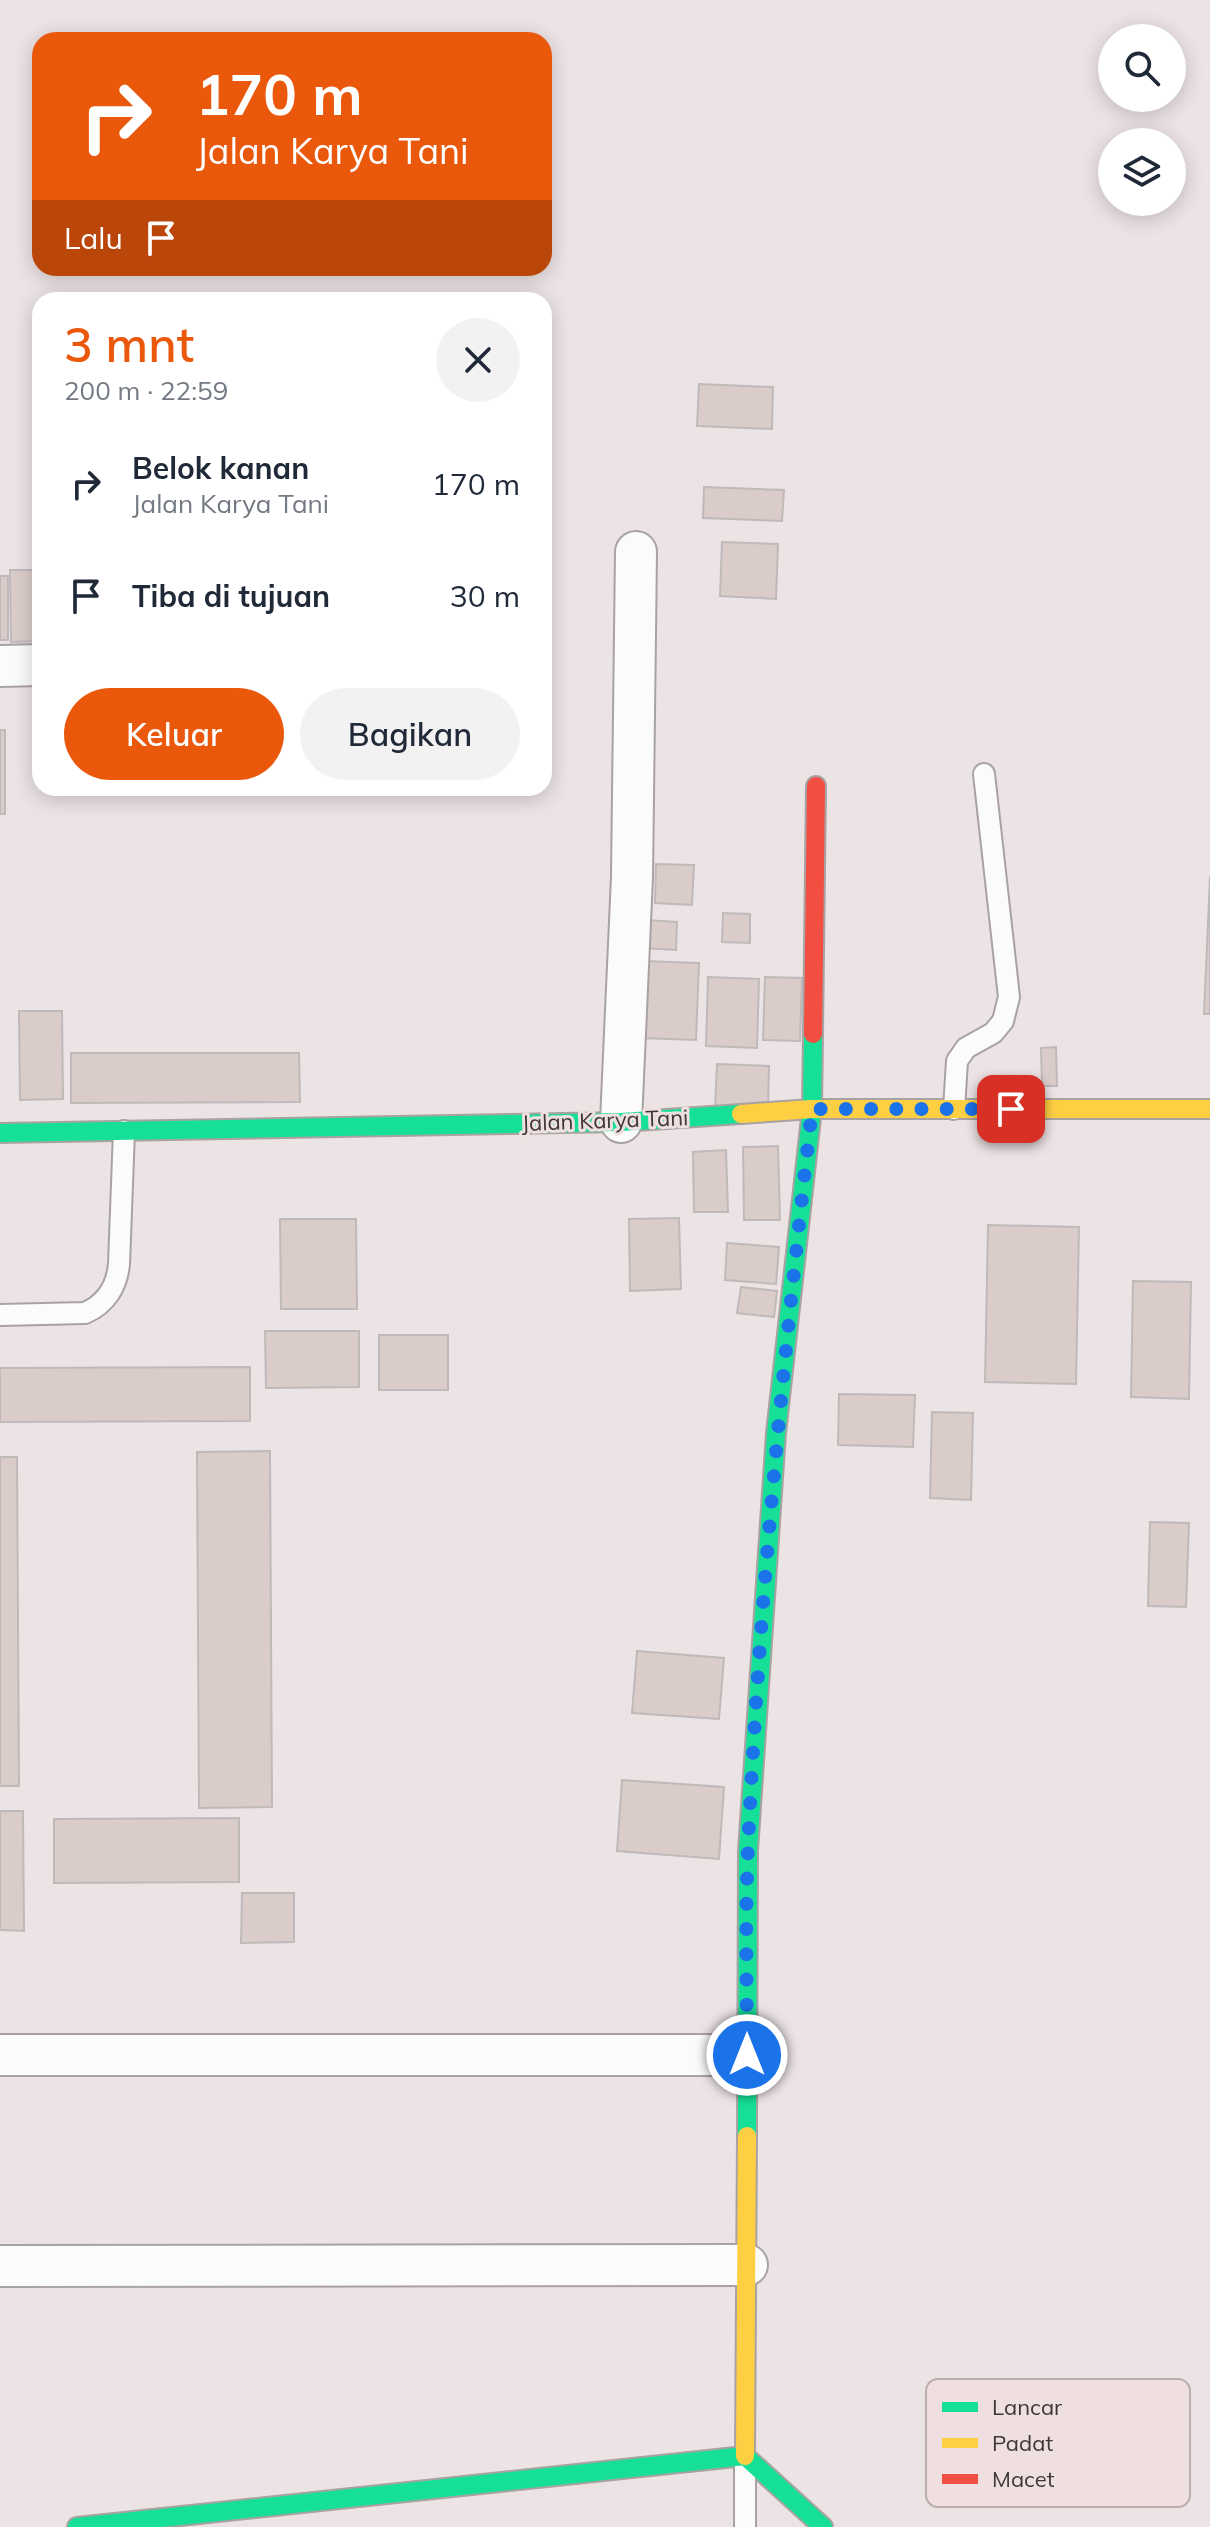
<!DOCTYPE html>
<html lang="id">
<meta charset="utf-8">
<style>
:root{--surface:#fff;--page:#f2f2f3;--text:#1f2937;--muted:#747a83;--accent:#ea580c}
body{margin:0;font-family:Mulish,sans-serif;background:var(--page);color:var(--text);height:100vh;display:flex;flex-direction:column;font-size:30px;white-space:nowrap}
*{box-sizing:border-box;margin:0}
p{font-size:26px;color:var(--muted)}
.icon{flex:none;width:44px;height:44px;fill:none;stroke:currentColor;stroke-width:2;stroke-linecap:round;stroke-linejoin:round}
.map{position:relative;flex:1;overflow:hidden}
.details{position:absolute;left:32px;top:292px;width:520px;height:504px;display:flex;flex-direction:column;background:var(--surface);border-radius:24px;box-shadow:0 4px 20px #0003}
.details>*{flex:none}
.banner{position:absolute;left:32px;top:32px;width:520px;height:244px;border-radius:24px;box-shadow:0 4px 20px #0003;background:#ea580c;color:#fff;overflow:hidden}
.tools{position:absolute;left:1098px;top:24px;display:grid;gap:16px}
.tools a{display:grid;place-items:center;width:88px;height:88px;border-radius:50%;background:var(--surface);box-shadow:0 4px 20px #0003;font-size:40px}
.pin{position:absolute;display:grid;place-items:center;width:68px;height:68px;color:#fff;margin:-34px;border-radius:16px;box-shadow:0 4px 12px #0006}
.me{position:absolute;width:88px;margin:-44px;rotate:0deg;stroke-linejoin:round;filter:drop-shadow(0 0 6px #0008)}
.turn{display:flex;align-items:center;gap:28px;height:168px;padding:0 32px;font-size:36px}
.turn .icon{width:104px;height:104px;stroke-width:2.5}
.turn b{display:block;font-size:56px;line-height:68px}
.then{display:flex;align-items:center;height:76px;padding:0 32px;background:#0003;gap:16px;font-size:30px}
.round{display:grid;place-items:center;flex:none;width:84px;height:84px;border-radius:42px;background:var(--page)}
.headline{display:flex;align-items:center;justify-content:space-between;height:136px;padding:0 32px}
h1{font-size:48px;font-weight:600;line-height:60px;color:var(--accent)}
.cta{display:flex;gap:16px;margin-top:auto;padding:16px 32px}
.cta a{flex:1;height:92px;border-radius:48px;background:var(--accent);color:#fff;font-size:32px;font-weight:600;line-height:92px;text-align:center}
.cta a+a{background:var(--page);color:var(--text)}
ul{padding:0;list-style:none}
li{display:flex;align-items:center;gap:24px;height:112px;padding:0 32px}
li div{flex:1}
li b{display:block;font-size:30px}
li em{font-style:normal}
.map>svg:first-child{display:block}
.building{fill:#daccc9;stroke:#c0b9b9;stroke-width:2}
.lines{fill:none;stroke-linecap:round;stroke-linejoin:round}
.lane-casing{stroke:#a9a2a3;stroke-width:24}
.street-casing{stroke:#a9a2a3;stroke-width:44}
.fast-casing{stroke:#a9a2a3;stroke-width:22}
.slow-casing{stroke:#a9a2a3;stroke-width:22}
.jam-casing{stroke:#a9a2a3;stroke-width:22}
.lane{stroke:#fcfbfb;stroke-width:20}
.street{stroke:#fcfbfb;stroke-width:40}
.fast{stroke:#16e098;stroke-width:18}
.slow{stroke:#ffcf43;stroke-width:18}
.jam{stroke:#f24e42;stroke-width:18}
.route{stroke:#1a73e8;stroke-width:14;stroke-dasharray:0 25.2}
.labels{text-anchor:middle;stroke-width:6;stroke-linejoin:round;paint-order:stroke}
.street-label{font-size:22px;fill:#3e3839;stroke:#f0dfe1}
.key{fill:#f0dfe1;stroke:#bbadaf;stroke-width:2}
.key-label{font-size:22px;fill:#3e3839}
</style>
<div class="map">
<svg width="1210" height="2527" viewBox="0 0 1210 2527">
<rect width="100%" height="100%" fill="#ece3e4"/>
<!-- building -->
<path class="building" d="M 699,384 L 773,387 L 772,429 L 697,426 Z
M 704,487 L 784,490 L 782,521 L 703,518 Z
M 722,542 L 778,544 L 776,599 L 720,596 Z
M 10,570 L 40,570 L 40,641 L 11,642 Z
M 0,576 L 8,576 L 8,640 L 0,640 Z
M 0,730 L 5,730 L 5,814 L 0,814 Z
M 656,864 L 694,865 L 692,905 L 655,903 Z
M 1210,876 L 1210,1014 L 1204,1014 Z
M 723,913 L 750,914 L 750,943 L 722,942 Z
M 645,920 L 677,922 L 676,950 L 643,948 Z
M 643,961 L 699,963 L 696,1040 L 640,1038 Z
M 708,977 L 759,979 L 757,1048 L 706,1046 Z
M 765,977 L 802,978 L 800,1041 L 763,1040 Z
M 19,1011 L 62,1011 L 63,1099 L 20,1100 Z
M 1056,1047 L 1057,1086 L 1042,1086 L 1041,1048 Z
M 71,1053 L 299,1053 L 300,1102 L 71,1103 Z
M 717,1064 L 769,1066 L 768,1110 L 715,1108 Z
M 778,1146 L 780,1220 L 744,1220 L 743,1147 Z
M 726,1150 L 728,1212 L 694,1212 L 693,1152 Z
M 679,1218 L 681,1289 L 630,1291 L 629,1219 Z
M 280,1219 L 356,1219 L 357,1309 L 281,1309 Z
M 988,1225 L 1079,1227 L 1076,1384 L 985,1382 Z
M 727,1243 L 779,1247 L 776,1284 L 725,1280 Z
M 1133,1281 L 1191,1282 L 1189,1399 L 1131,1397 Z
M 741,1287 L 777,1291 L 774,1317 L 737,1313 Z
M 265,1331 L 359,1331 L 359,1387 L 266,1388 Z
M 379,1335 L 448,1335 L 448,1390 L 379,1390 Z
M 250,1367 L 250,1421 L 0,1422 L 0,1368 Z
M 839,1394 L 915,1395 L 913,1447 L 838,1445 Z
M 932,1412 L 973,1413 L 971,1500 L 930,1498 Z
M 270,1451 L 272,1807 L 199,1808 L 197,1452 Z
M 0,1457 L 17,1457 L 19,1786 L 0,1786 Z
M 1150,1522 L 1189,1523 L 1186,1607 L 1148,1606 Z
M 637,1651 L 724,1658 L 719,1719 L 632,1713 Z
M 622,1780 L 724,1787 L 719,1859 L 617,1851 Z
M 0,1811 L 23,1811 L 24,1931 L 0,1930 Z
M 239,1818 L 239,1882 L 54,1883 L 54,1819 Z
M 242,1893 L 294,1893 L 294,1942 L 241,1943 Z"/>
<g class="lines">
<!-- lane casing -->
<g class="lane-casing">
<path id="lane" d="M 954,1109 L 957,1061 L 966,1048 L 993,1033 L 1003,1021 L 1009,997 L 984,774
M 0,1315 L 85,1313 C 106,1304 117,1286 119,1264 L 124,1131
M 745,2460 L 745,2527"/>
</g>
<!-- street casing -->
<g class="street-casing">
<path id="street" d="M 0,666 L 40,665
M 621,1122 L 632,877 L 636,552
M 0,2055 L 747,2055
M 0,2266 L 747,2265"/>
</g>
<!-- fast casing -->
<g class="fast-casing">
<path id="fast" d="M 0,1133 L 621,1122 L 741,1114
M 747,2136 L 748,1851 L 776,1433 L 812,1109 L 813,1034
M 77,2527 L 745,2456 L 823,2527"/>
</g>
<!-- slow casing -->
<g class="slow-casing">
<path id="slow" d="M 741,1114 L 812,1109 L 1210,1109
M 745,2456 L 747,2136"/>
</g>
<!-- jam casing -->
<g class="jam-casing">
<path id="jam" d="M 813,1034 L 816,786"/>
</g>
<!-- lane -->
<use href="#lane" class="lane"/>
<!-- street -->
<use href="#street" class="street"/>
<!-- fast -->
<use href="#fast" class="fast"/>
<!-- slow -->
<use href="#slow" class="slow"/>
<!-- jam -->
<use href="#jam" class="jam"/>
</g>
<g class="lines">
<!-- route -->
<path class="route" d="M 747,2055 C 747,1987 745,1918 748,1849 C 759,1602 784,1355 812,1109 L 1011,1109"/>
</g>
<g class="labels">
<!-- street labels -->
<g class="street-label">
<text transform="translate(605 1120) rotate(-2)" y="8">Jalan Karya Tani</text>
</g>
</g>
<!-- legend -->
<rect x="926" y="2379" width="264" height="128" rx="12" class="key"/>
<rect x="942" y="2402" width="36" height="10" fill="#16e098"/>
<rect x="942" y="2438" width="36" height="10" fill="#ffcf43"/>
<rect x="942" y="2474" width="36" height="10" fill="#f24e42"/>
<g class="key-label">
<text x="992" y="2415">Lancar</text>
<text x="992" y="2451">Padat</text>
<text x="992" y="2487">Macet</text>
</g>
</svg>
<div class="tools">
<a><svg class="icon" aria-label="search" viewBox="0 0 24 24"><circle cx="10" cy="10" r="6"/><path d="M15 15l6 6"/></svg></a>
<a><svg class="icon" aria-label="layers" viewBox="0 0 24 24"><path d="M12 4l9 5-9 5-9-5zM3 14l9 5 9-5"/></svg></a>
</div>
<div class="pin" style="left:1011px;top:1109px;background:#d93025"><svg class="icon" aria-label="arrive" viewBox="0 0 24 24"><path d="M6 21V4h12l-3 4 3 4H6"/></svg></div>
<svg class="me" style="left:747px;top:2055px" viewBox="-20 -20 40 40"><circle r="17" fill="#1a73e8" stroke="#fff" stroke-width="3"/><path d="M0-11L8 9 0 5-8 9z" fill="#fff"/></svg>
<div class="banner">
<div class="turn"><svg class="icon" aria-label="right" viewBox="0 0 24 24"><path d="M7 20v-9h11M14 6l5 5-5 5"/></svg><div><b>170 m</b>Jalan Karya Tani</div></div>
<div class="then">Lalu<svg class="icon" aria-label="arrive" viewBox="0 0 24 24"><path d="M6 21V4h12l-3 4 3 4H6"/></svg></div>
</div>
<section class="details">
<div class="headline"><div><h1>3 mnt</h1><p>200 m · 22:59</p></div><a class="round"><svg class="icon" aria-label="close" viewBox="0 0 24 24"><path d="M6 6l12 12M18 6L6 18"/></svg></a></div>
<ul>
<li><svg class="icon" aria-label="right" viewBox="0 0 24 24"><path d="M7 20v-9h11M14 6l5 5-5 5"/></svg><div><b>Belok kanan</b><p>Jalan Karya Tani</p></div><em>170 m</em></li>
<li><svg class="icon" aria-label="arrive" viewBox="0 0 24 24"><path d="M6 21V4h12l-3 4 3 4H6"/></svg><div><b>Tiba di tujuan</b></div><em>30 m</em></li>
</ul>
<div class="cta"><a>Keluar</a><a>Bagikan</a></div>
</section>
</div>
